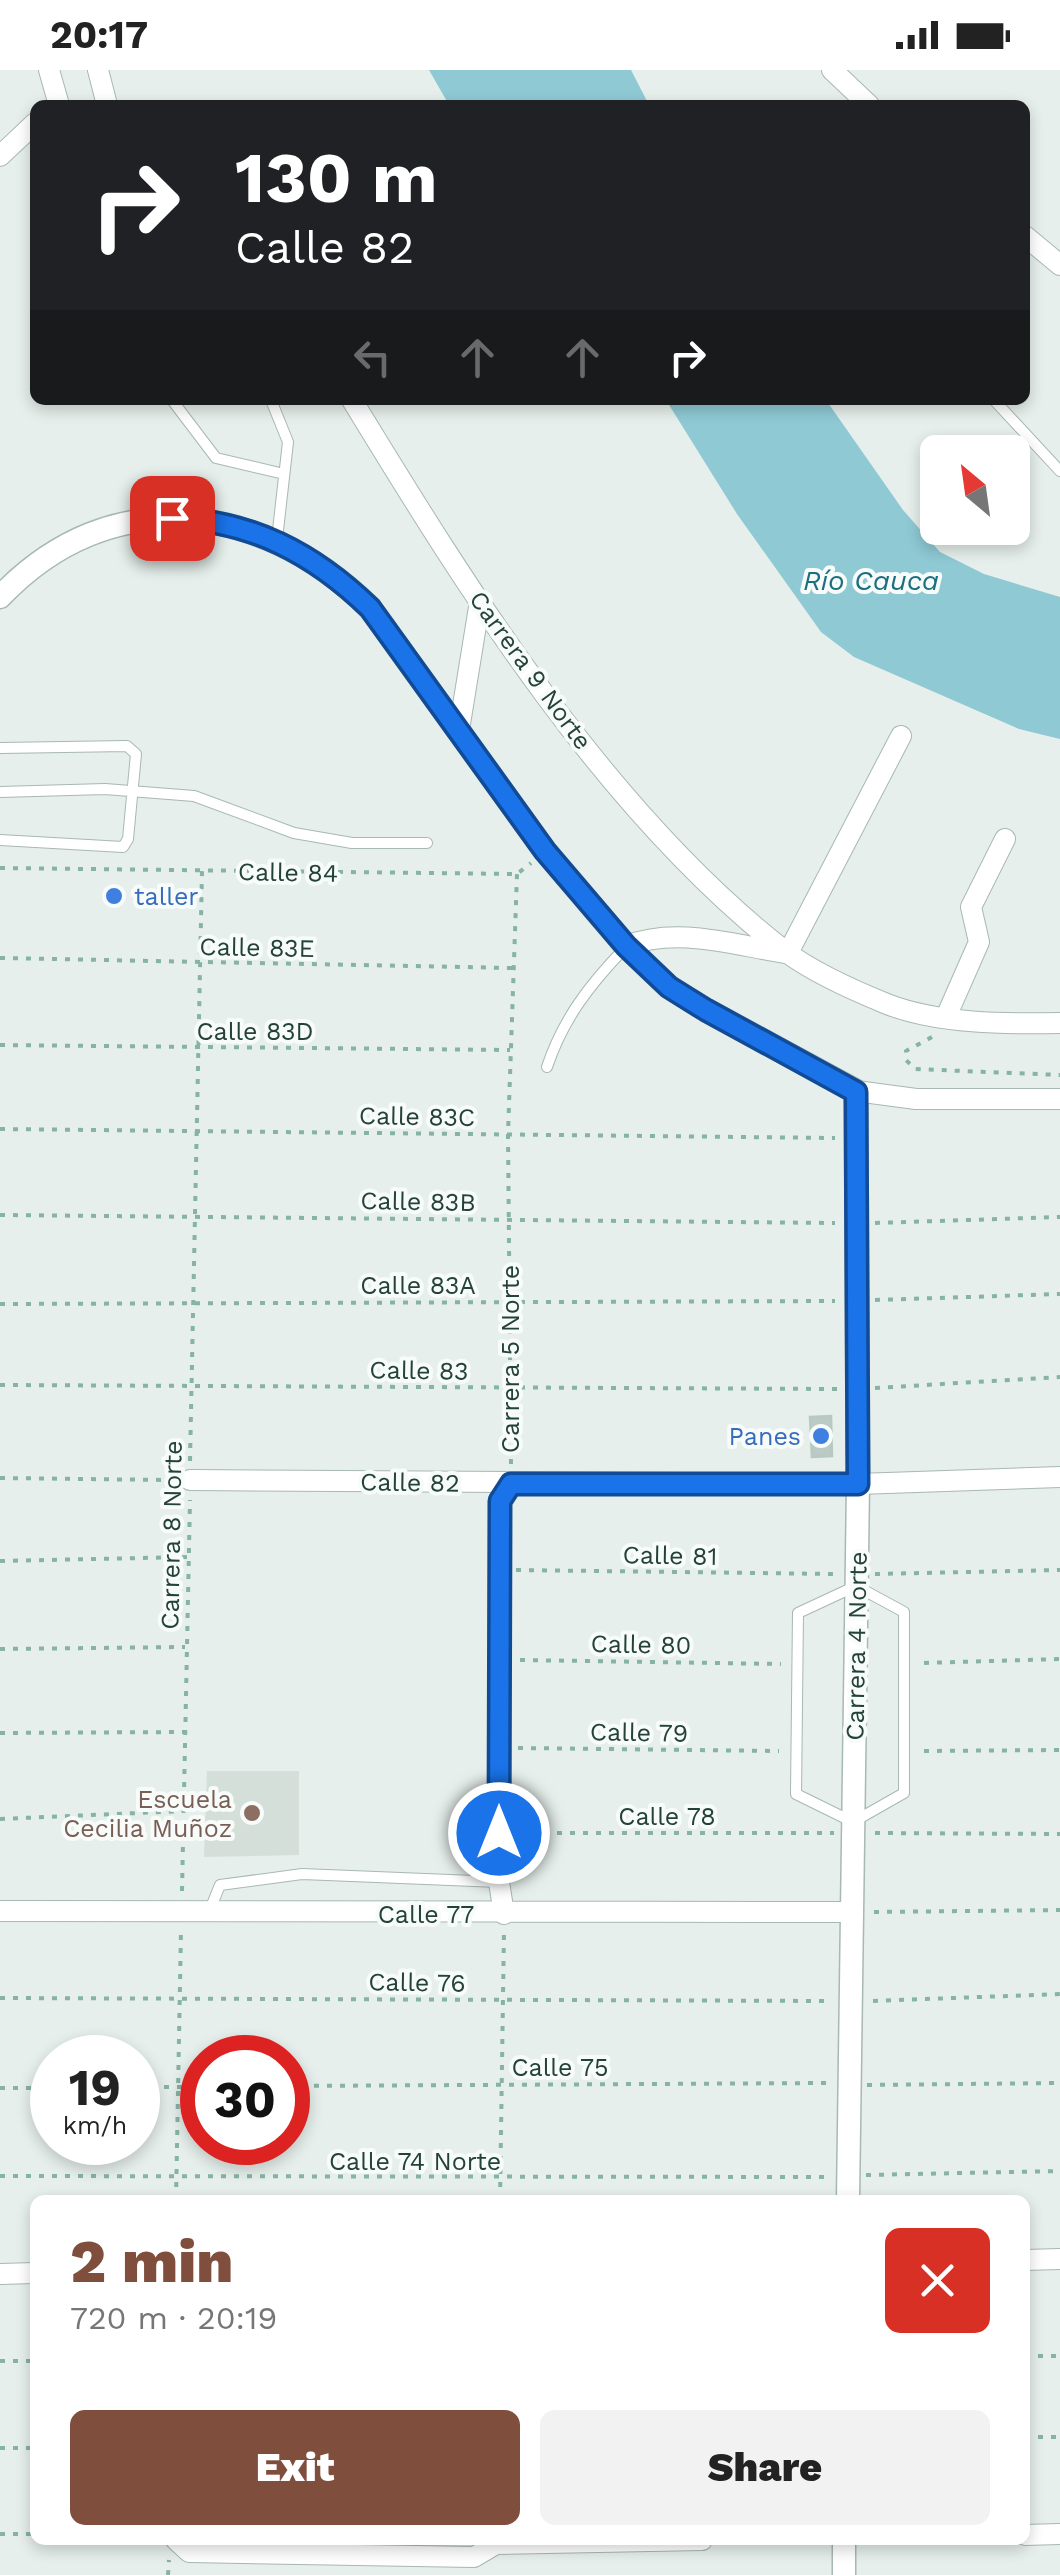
<!DOCTYPE html>
<meta charset="utf-8">
<style>
:root{--surface:#fff;--page:#f2f2f2;--text:#222;--muted:#767676;--accent:#804e3d}
body{margin:0;font-family:"Work Sans",sans-serif;background:var(--page);color:var(--text);height:100vh;display:flex;flex-direction:column;font-size:38px;white-space:nowrap}
*{box-sizing:border-box;margin:0}
p{font-size:32px;color:var(--muted)}
.icon{flex:none;width:55px;height:55px;fill:none;stroke:currentColor;stroke-width:2;stroke-linecap:round;stroke-linejoin:round}
.map{position:relative;flex:1;overflow:hidden}
.sheet{position:absolute;left:30px;top:2125px;width:1000px;height:350px;display:flex;flex-direction:column;background:var(--surface);border-radius:15px;box-shadow:0 5px 15px #0003}
.sheet>*{flex:none}
.banner{position:absolute;left:30px;top:30px;width:1000px;height:305px;border-radius:15px;box-shadow:0 5px 15px #0003;background:#202124;color:#fff;overflow:hidden}
.needle{width:65px;rotate:331deg}
.controls{position:absolute;left:920px;top:365px;display:grid;gap:20px}
.controls a{display:grid;place-items:center;width:110px;height:110px;border-radius:15px;background:var(--surface);box-shadow:0 5px 15px #0003;font-size:50px}
.speed{position:absolute;left:30px;top:1965px;display:flex;gap:20px;font-size:50px;font-weight:700;text-align:center}
.speed>*{display:grid;place-content:center;width:130px;height:130px;border-radius:50%;background:var(--surface);box-shadow:0 5px 15px #0003;line-height:1}
.speed small{font-size:25px;font-weight:400}
.speed .limit{border:15px solid #d22;background:#fff;color:#111}
.pin{position:absolute;display:grid;place-items:center;width:85px;height:85px;color:#fff;margin:-42px;border-radius:20px;box-shadow:0 5px 15px #0006}
.me{position:absolute;width:110px;margin:-55px;rotate:0deg;stroke-linejoin:round;filter:drop-shadow(0 0 8px #0008)}
.turn{display:flex;align-items:center;gap:35px;height:210px;padding:0 40px;font-size:45px}
.turn .icon{width:130px;height:130px;stroke-width:2.5}
.turn b{display:block;font-size:70px;line-height:85px}
.lanes{display:flex;align-items:center;height:95px;padding:0 40px;background:#0003;justify-content:center;gap:50px;direction:ltr}
.lanes .off{opacity:.35}
.round{display:grid;place-items:center;flex:none;width:105px;height:105px;border-radius:15px;background:var(--page)}
.summary{display:flex;align-items:center;justify-content:space-between;height:170px;padding:0 40px}
h1{font-size:60px;font-weight:800;line-height:75px;color:var(--accent)}
.primary-button{display:flex;gap:20px;margin-top:auto;padding:20px 40px}
.primary-button a{flex:1;height:115px;border-radius:15px;background:var(--accent);color:#fff;font-size:40px;font-weight:800;line-height:115px;text-align:center}
.primary-button a+a{background:var(--page);color:var(--text)}
.status{display:flex;justify-content:space-between;align-items:center;height:70px;padding:0 50px;background:var(--surface);direction:ltr}
.status svg{height:28px;fill:currentColor}
.map>svg:first-child{display:block}
.built{fill:#d4dfda}
.water{fill:#8ec9d4}
.building{fill:#bbcac4;stroke:#b8c9c2;stroke-width:2.5}
.lines{fill:none;stroke-linecap:round;stroke-linejoin:round}
.service-casing{stroke:#a8b8b2;stroke-width:12}
.minor-casing{stroke:#a8b8b2;stroke-width:22}
.tertiary-casing{stroke:#a8b8b2;stroke-width:25}
.path{stroke:#86b3a5;stroke-width:4;stroke-dasharray:5 8;stroke-linecap:butt}
.service{stroke:#fff;stroke-width:10}
.minor{stroke:#fff;stroke-width:20}
.tertiary{stroke:#fff;stroke-width:22}
.route-casing{stroke:#114b97;stroke-width:25}
.route{stroke:#1a73e8;stroke-width:18}
.shop-dot{fill:#3f7fe0;stroke:#f7fbf9;stroke-width:4}
.education-dot{fill:#8d6e63;stroke:#f7fbf9;stroke-width:4}
.labels{text-anchor:middle;stroke-width:8;stroke-linejoin:round;paint-order:stroke}
.street-label{font-size:25px;fill:#24423a;stroke:#f7fbf9}
.shop-label{font-size:25px;fill:#366cbe;stroke:#f7fbf9;text-anchor:start}
.education-label{font-size:25px;fill:#785e54;stroke:#f7fbf9;text-anchor:end}
.water-label{font-size:28px;font-style:italic;fill:#1c6f80;stroke:#f7fbf9}
</style>
<div class="status"><b>20:17</b><svg viewBox="0 0 49 12"><path d="M0 12V9h3v3zM5 12V6h3v6zM10 12V3h3v9zM15 12V0h3v12zM26 1h20v11H26zM47 4h2v5h-2z"/></svg></div>
<div class="map">
<svg width="1060" height="2505" viewBox="0 0 1060 2505">
<rect width="100%" height="100%" fill="#e6efeb"/>
<!-- built -->
<path class="built" d="M 207,1701 L 299,1701 L 299,1785 L 204,1787 Z"/>
<!-- water -->
<path class="water" d="M 429,0 L 631,0 L 649,35 L 449,35 Z
M 666,330 L 826,330 L 903,440 L 940,482 L 984,504 L 1060,527 L 1060,669 L 1019,659 L 854,587 L 821,562 L 737,444 Z"/>
<!-- building -->
<path class="building" d="M 831,1346 L 832,1386 L 812,1387 L 810,1347 Z"/>
<g class="lines">
<!-- service casing -->
<g class="service-casing">
<path id="service" d="M 172,330 L 216,388 L 284,404
M 271,330 L 288,372 L 277,469
M 994,330 L 1060,401
M 0,678 L 127,676 L 136,684 L 128,769 L 123,777 L 0,770
M 0,722 L 105,719 L 194,726 L 294,763 L 352,773 L 427,773
M 547,997 C 563,949 590,914 625,878
M 856,1516 L 904,1542 L 904,1723 L 853,1752 L 796,1724 L 798,1543 Z
M 209,1842 L 220,1815 L 302,1804 L 499,1812"/>
</g>
<!-- minor casing -->
<g class="minor-casing">
<path id="minor" d="M 49,0 L 59,35
M 98,0 L 107,35
M 832,0 L 869,35
M 0,86 L 35,53
M 1025,166 L 1060,195
M 352,330 C 469,522 606,742 786,882 C 813,902 855,921 887,934 C 938,954 1006,954 1060,953
M 459,660 L 480,531
M 626,876 C 677,856 733,875 786,883
M 788,883 L 901,666
M 946,947 L 979,872 L 971,837 L 1005,769
M 856,1021 L 916,1029 L 1060,1029
M 190,1410 L 858,1414 L 1060,1407
M 0,1841 L 852,1842
M 504,1844 L 499,1812 L 500,1431 L 511,1413
M 1025,2190 L 1060,2189
M 0,2204 L 35,2203
M 1025,2465 L 1060,2464
M 176,2470 L 189,2482 L 474,2487 L 496,2474 L 702,2470"/>
</g>
<!-- tertiary casing -->
<g class="tertiary-casing">
<path id="tertiary" d="M 0,527 C 111,410 262,432 370,538 L 545,781 L 626,876 L 669,917 L 706,940 L 856,1021 L 858,1414 L 848,2130
M 844,2505 L 844,2470"/>
</g>
<!-- path -->
<path class="path" d="M 0,798 L 517,804 L 531,793
M 0,888 L 513,898
M 932,967 L 906,981 L 906,990 L 915,999 L 1060,1005
M 0,975 L 510,980
M 0,1059 L 835,1068
M 0,1145 L 835,1153
M 875,1153 L 1060,1147
M 875,1230 L 1060,1224
M 0,1234 L 835,1231
M 0,1315 L 837,1319
M 875,1318 L 1060,1307
M 190,1391 L 202,801
M 511,1394 L 508,1064 L 517,804
M 0,1408 L 170,1410
M 0,1491 L 188,1487
M 516,1500 L 837,1504
M 875,1504 L 1060,1500
M 0,1579 L 185,1577
M 520,1590 L 781,1594
M 924,1593 L 1060,1589
M 0,1663 L 185,1662
M 518,1678 L 779,1681
M 924,1681 L 1060,1680
M 0,1749 L 184,1741
M 518,1763 L 834,1763
M 875,1763 L 1060,1764
M 182,1821 L 190,1430
M 874,1842 L 1060,1840
M 0,1928 L 830,1931
M 873,1931 L 1060,1924
M 867,2015 L 1060,2013
M 288,2016 L 828,2013
M 138,2017 L 202,2017
M 0,2018 L 52,2018
M 866,2105 L 1060,2101
M 0,2106 L 830,2107
M 176,2130 L 181,1860
M 500,2130 L 504,1860
M 1025,2286 L 1060,2286
M 0,2291 L 35,2291
M 1025,2367 L 1060,2367
M 0,2378 L 35,2378
M 0,2464 L 35,2464
M 168,2505 L 169,2490"/>
<!-- service -->
<use href="#service" class="service"/>
<!-- minor -->
<use href="#minor" class="minor"/>
<!-- tertiary -->
<use href="#tertiary" class="tertiary"/>
</g>
<g class="lines">
<!-- route casing -->
<g class="route-casing">
<path id="route" d="M 172,448 C 252,451 313,483 370,538 L 545,781 L 626,876 L 669,917 L 706,940 L 856,1022 L 858,1414 L 511,1414 L 500,1431 L 499,1763"/>
</g>
<!-- route -->
<use href="#route" class="route"/>
</g>
<!-- markers -->
<g class="shop-dot">
<circle cx="114" cy="826" r="10"/>
<circle cx="821" cy="1366" r="10"/>
</g>
<circle class="education-dot" cx="252" cy="1743" r="10"/>
<g class="labels">
<!-- street labels -->
<g class="street-label">
<text transform="translate(531 600) rotate(54)" y="9">Carrera 9 Norte</text>
<text transform="translate(288 802) rotate(1)" y="9">Calle 84</text>
<text transform="translate(257 877) rotate(1)" y="9">Calle 83E</text>
<text x="255" y="970">Calle 83D</text>
<text transform="translate(417 1046) rotate(1)" y="9">Calle 83C</text>
<text transform="translate(418 1131) rotate(1)" y="9">Calle 83B</text>
<text x="418" y="1224">Calle 83A</text>
<text transform="translate(510 1289) rotate(-90)" y="9">Carrera 5 Norte</text>
<text transform="translate(419 1300) rotate(1)" y="9">Calle 83</text>
<text transform="translate(410 1412) rotate(1)" y="9">Calle 82</text>
<text transform="translate(171 1465) rotate(-89)" y="9">Carrera 8 Norte</text>
<text transform="translate(670 1485) rotate(1)" y="9">Calle 81</text>
<text transform="translate(641 1574) rotate(1)" y="9">Calle 80</text>
<text transform="translate(856 1576) rotate(-89)" y="9">Carrera 4 Norte</text>
<text transform="translate(639 1662) rotate(1)" y="9">Calle 79</text>
<text x="667" y="1755">Calle 78</text>
<text x="426" y="1853">Calle 77</text>
<text transform="translate(417 1912) rotate(1)" y="9">Calle 76</text>
<text x="560" y="2006">Calle 75</text>
<text x="415" y="2100">Calle 74 Norte</text>
</g>
<!-- shop labels -->
<g class="shop-label">
<text x="134" y="835">taller</text>
<text x="801" y="1375" text-anchor="end">Panes</text>
</g>
<!-- education labels -->
<g class="education-label">
<text x="232" y="1738">Escuela<tspan x="232" dy="29">Cecilia Muñoz</tspan></text>
</g>
<!-- water labels -->
<g class="water-label">
<text x="871" y="520">Río Cauca</text>
</g>
</g>
</svg>
<div class="controls">
<a><svg class="needle" viewBox="-14 -14 28 28"><path d="M0-13l5 13h-10z" fill="#e53935"/><path d="M0 13l5-13h-10z" fill="#767676"/></svg></a>
</div>
<div class="speed"><div>19<small>km/h</small></div><div class="limit">30</div></div>
<div class="pin" style="left:172px;top:448px;background:#d93025"><svg class="icon" aria-label="arrive" viewBox="0 0 24 24"><path d="M6 21V4h12l-3 4 3 4H6"/></svg></div>
<svg class="me" style="left:499px;top:1763px" viewBox="-20 -20 40 40"><circle r="17" fill="#1a73e8" stroke="#fff" stroke-width="3"/><path d="M0-11L8 9 0 5-8 9z" fill="#fff"/></svg>
<div class="banner">
<div class="turn"><svg class="icon" aria-label="right" viewBox="0 0 24 24"><path d="M7 20v-9h11M14 6l5 5-5 5"/></svg><div><b>130 m</b>Calle 82</div></div>
<div class="lanes"><svg class="icon off" aria-label="left" viewBox="0 0 24 24"><path d="M17 20v-9H6M10 6l-5 5 5 5"/></svg><svg class="icon off" aria-label="ahead" viewBox="0 0 24 24"><path d="M12 20V5M6 11l6-6 6 6"/></svg><svg class="icon off" aria-label="ahead" viewBox="0 0 24 24"><path d="M12 20V5M6 11l6-6 6 6"/></svg><svg class="icon" aria-label="right" viewBox="0 0 24 24"><path d="M7 20v-9h11M14 6l5 5-5 5"/></svg></div>
</div>
<section class="sheet">
<div class="summary"><div><h1>2 min</h1><p>720 m · 20:19</p></div><a class="round" style="background:#d93025;color:#fff"><svg class="icon" aria-label="close" viewBox="0 0 24 24"><path d="M6 6l12 12M18 6L6 18"/></svg></a></div>
<div class="primary-button"><a>Exit</a><a>Share</a></div>
</section>
</div>
